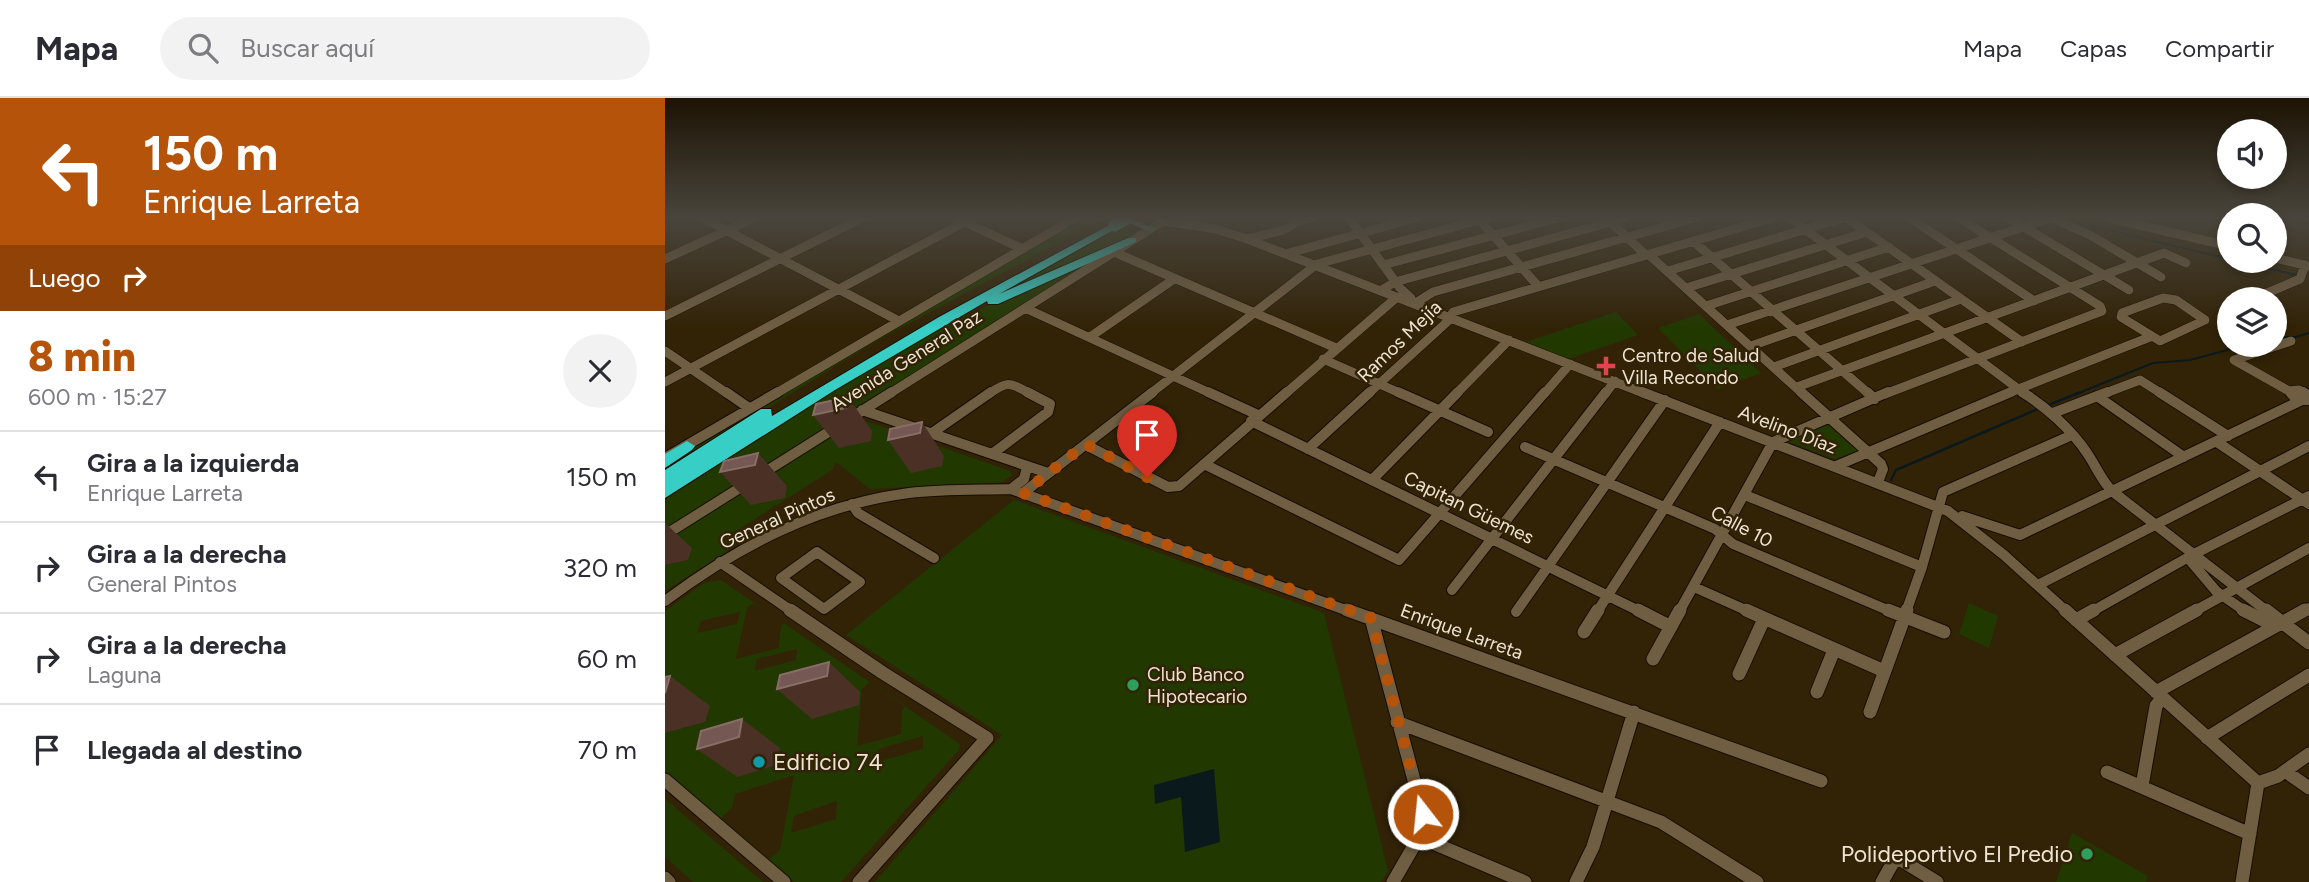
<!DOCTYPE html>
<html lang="es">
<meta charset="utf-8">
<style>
:root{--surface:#fff;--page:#f2f2f3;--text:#2b2b33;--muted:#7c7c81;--line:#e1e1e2;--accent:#b45309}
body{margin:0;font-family:Figtree,sans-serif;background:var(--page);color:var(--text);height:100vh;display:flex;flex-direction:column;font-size:26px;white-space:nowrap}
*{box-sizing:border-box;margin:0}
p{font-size:23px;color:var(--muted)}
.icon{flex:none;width:38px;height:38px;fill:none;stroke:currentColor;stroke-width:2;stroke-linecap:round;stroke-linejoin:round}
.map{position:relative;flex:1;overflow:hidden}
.panel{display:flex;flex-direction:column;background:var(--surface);width:665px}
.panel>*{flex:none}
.banner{background:#b45309;color:#fff;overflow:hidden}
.controls{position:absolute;left:1552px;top:21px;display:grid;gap:14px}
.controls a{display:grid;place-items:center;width:70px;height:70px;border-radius:50%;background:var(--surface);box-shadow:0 4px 10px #0003;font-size:35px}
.pin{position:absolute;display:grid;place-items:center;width:60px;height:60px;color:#fff;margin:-72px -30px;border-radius:50% 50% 50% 0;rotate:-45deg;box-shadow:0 0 7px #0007}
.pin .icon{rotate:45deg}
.me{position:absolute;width:77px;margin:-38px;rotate:344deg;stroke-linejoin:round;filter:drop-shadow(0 0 5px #0008)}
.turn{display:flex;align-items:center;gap:24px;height:147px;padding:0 28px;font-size:32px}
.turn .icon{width:91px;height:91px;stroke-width:2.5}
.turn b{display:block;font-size:49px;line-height:60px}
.then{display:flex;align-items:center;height:66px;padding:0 28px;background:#0003;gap:14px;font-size:26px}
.round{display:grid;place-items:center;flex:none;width:74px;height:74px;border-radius:37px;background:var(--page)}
.summary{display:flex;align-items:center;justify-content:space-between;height:119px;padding:0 28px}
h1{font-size:42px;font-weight:800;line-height:52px;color:var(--accent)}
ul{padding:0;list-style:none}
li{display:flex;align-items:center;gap:21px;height:91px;padding:0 28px;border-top:2px solid var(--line)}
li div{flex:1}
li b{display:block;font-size:26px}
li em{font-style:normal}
header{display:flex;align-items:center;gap:42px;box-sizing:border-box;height:98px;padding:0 35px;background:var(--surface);border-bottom:2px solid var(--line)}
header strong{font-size:33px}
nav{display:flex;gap:38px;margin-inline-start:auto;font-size:24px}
.search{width:490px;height:63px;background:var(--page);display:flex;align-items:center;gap:18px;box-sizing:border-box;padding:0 24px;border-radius:38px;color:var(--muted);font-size:26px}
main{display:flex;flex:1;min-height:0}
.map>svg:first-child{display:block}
.green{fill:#223801;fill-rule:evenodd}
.water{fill:#0a1a1c}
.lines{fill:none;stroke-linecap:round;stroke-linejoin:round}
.stream-far1{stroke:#0a1a1c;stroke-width:2}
.stream{stroke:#0a1a1c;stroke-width:2.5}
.minor-far2-casing{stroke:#180c00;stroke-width:10}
.minor-far1-casing{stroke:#180c00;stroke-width:12}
.minor-casing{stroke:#180c00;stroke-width:15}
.major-casing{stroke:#180c00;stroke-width:2}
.highway-casing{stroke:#180c00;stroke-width:2}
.minor-far2{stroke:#705e42;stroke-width:9}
.minor-far1{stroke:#705e42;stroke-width:10}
.minor{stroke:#705e42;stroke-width:13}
.major{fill:#4ea191;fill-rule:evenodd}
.highway{fill:#37cec5;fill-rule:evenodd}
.highway-bridge-casing{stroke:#180c00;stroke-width:15;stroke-linecap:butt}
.highway-bridge{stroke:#37cec5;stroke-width:13}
.shaded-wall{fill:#4b3125}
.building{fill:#755853;stroke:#886d67;stroke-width:2}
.route{stroke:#b45309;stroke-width:12;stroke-dasharray:0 21.6}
.health-dot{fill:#e0444e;stroke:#322307;stroke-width:2.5}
.leisure-dot{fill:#2e9e5b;stroke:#322307;stroke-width:2.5}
.culture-dot{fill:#0f9aa8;stroke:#322307;stroke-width:2.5}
.labels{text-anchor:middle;stroke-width:5;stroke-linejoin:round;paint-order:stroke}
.street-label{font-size:19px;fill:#ede3d3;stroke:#322307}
.poi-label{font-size:19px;fill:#ede3d3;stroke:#322307;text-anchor:start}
.near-poi-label{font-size:23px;fill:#ede3d3;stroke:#322307;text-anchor:start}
</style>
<header>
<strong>Mapa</strong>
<div class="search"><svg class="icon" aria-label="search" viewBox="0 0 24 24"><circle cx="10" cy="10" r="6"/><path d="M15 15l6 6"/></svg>Buscar aquí</div>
<nav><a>Mapa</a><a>Capas</a><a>Compartir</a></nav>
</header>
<main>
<section class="panel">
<div class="banner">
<div class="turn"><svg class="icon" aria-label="left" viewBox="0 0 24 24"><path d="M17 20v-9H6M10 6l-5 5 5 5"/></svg><div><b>150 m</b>Enrique Larreta</div></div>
<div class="then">Luego<svg class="icon" aria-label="right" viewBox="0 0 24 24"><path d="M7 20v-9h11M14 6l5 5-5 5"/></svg></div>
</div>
<div class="summary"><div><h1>8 min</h1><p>600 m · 15:27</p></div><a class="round"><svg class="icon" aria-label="close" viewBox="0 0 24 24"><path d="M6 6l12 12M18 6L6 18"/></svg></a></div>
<ul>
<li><svg class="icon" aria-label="left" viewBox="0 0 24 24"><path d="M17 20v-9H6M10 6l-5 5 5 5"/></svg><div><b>Gira a la izquierda</b><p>Enrique Larreta</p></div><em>150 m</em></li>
<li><svg class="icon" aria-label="right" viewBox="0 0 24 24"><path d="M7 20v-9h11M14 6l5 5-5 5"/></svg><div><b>Gira a la derecha</b><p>General Pintos</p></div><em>320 m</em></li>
<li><svg class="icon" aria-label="right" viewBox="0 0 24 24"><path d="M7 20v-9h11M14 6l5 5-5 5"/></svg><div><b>Gira a la derecha</b><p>Laguna</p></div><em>60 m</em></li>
<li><svg class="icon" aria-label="arrive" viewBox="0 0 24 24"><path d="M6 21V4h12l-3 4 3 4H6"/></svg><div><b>Llegada al destino</b></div><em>70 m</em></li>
</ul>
</section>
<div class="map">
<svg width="1644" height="784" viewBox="0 0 1644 784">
<rect width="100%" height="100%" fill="#322307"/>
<!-- green -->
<path class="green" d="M 415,120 L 438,121 L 210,244 L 0,373 L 0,366 L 28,347 Z
M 457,128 L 469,134 L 449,148 L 407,168 L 317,205 Z
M 432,160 L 0,433 L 0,402 L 159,298 L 252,242 L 304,216 Z
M 951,214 L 973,237 L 903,261 L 858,245 Z
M 1034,216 L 1096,275 L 1053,291 L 993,230 Z
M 198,322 L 345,373 L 347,377 L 337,384 L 206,391 L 140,415 L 80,442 L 0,493 L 0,467 L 23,462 L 0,443 L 190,323 ZM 171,364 L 205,391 L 140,415 L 71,447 L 60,440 L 167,372 Z
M 1164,327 L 1193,353 L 1170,361 L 1122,343 Z
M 349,402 L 659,515 L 723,773 L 716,784 L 210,784 L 337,637 L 181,537 Z
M 56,482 L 295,646 L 294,652 L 176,784 L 129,784 L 0,673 L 0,635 L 40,624 L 0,591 L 0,513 L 39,485 ZM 88,505 L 119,525 L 116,528 L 114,550 L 71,561 L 82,510 ZM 75,514 L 72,526 L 32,535 L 36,523 ZM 132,551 L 131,562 L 90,573 L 92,561 ZM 205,584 L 241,608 L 237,612 L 236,636 L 192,648 L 197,591 ZM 258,638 L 258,651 L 212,664 L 214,651 ZM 129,677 L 115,752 L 104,761 L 56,720 L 67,710 L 70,696 ZM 172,703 L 171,721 L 126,735 L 129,718 Z
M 1304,505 L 1333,518 L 1324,550 L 1294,536 Z
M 0,702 L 0,701 L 98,784 L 28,784 L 0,759 Z
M 1407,735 L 1483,778 L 1481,784 L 1391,784 Z"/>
<!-- water -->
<path class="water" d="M 549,671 L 555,744 L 520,754 L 516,699 L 490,706 L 489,687 Z"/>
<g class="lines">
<!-- stream-far1 -->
<path class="stream-far1" d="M 1398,121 L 1564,161
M 1573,163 L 1631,177
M 1610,239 L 1631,239 L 1644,235
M 1411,296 L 1488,265 L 1525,262 L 1581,247"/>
<!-- stream -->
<path class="stream" d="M 1381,308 L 1416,294
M 1226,382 L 1231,372 L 1375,310"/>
<!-- minor-far2 casing -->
<g class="minor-far2-casing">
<path id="minor-far2" d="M 38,120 L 234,223
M 291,120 L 358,151
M 684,120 L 735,190 L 746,200
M 813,120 L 873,188
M 1125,120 L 1360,296
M 1182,120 L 1357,244
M 1245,120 L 1369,203
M 1344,120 L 1464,192
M 1387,120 L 1425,137 L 1496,179
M 1444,120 L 1564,148
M 943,122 L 981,157
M 498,123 L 551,131 L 582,141 L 981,296
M 582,141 L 619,132 L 633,123 L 647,120
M 1028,143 L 1204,296
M 449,154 L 671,250
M 620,156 L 751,120
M 984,157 L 1138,296
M 1610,160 L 1644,168
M 0,161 L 89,120
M 718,167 L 893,120
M 1003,173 L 1177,120
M 1021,190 L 1202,134
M 715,193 L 730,184 L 960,120
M 1498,200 L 1511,202 L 1540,222 L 1495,243 L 1456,219 L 1457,215 Z
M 1588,201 L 1635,181 L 1640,167
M 749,206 L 768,194 L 1030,120
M 1041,208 L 1224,149
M 360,210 L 547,296
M 0,218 L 197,120
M 1062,227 L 1385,120
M 425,239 L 509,181
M 1086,248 L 1270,183
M 0,253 L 63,296
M 658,261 L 737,296
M 1569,262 L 1624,293
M 1569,262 L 1626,243
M 1109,269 L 1296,201
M 0,284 L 307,120
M 1132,289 L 1499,155 L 1521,165
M 110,296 L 410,120
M 224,296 L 503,120
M 324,296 C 343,282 345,285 366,296
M 485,296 L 652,166 L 822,120
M 620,296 L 732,199
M 703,296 L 782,224 L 788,214 L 1107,120
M 791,296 L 844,242
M 879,296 L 905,266
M 940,296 L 950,283
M 1220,296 L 1437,213 L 1435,208 L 1294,120
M 1341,296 L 1485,239
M 1438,296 L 1475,282 L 1497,296
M 1627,296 L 1624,293 L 1634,292 L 1640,296"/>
</g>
<!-- minor-far1 casing -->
<g class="minor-far1-casing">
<path id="minor-far1" d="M 61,294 L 84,310
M 543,294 L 593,317
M 733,294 L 823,334
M 977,294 L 1283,413 L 1339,457 L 1402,514
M 1136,294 L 1216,366 L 1218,371 L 1213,384
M 1202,294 L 1210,301
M 1357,294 C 1380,308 1407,332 1422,355 C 1431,368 1436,382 1447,393 L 1603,514
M 1494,294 L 1563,338
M 1625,294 L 1631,301 L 1644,302
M 1638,294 L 1644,298
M 1432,298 L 1519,359
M 197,312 L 383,375
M 1388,315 L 1443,294
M 586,323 L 976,514
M 267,335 L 326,294
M 1552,344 L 1644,406
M 421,347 L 503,389 L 514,388 L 622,294
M 860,349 L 1050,431 L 1068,446 L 1227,514
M 643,351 L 705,294
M 327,356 L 383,314 L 385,306 L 362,294
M 0,360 L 113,294
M 539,366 L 734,462 L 880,294
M 1171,368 L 1346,294
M 707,382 L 793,294
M 346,391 L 686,514
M 358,395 L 488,294
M 1080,397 L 1257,469
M 187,406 L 193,415 L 269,460
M 1297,418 L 1355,437 L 1635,303
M 0,437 L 227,294
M 152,454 L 195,484 L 159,511 L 116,480 Z
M 1523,460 L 1551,493 L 1581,514
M 55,464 L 128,514
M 1373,487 L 1644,348
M 1029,489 L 1085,514
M 787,492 L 941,294
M 0,503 C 73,448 152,407 244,395 C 277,391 312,392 346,391 L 359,381 L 362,369
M 851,514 L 1000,302
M 932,514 L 1055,324
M 1014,514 L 1108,344 L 1223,294
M 1241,514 L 1257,469 L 1278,394 L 1407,337
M 1426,514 L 1529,456 L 1644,398
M 1528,514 L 1644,450
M 1637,514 L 1644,510"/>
</g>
<!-- minor casing -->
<g class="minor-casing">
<path id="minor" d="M 125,512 L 218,575 L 322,640 L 194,784
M 682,512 L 1156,683
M 973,512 L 1006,529
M 1081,512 L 1219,573
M 1223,512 L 1279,534
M 1400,512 L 1593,685
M 1578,512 L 1610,528
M 1601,512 L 1644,545
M 706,520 L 758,716 L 754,739 L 728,784
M 1411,522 L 1429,512
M 919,534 L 933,512
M 1450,557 L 1532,512
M 988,561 L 1015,512
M 1074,576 L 1099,521
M 1152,594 L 1169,552
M 1491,594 L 1640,512
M 1205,614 L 1242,512
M 732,624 L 996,724 L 1092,784
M 1542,640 L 1644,577
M 1620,673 L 1644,690
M 1442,674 L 1585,736
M 0,682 L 119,784
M 1593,685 L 1613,678 L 1644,656
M 1477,688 L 1491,608 L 1497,600
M 754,739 L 860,784
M 0,780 L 4,784
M 911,784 L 928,749 L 969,614
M 1217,784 L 1231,759 L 1272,784
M 1577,784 L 1593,685"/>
</g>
<!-- major casing -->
<g class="major-casing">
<path id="major" d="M 453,120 L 465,120 L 491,131 L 486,134 L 483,133 Z
M 486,120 L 498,120 L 502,123 L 498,126 Z"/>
</g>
<!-- highway casing -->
<g class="highway-casing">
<path id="highway" d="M 450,124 L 456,127 L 454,129 L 334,196 L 463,140 L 471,140 L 471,144 L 333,206 L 323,206 L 322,203 L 170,292 L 0,400 L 0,372 L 96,311 L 106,311 L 107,318 L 274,219 Z
M 22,343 L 30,348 L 27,352 L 0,370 L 0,356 Z"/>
</g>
<!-- minor-far2 -->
<use href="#minor-far2" class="minor-far2"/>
<!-- minor-far1 -->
<use href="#minor-far1" class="minor-far1"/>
<!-- minor -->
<use href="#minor" class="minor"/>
<!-- major -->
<use href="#major" class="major"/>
<!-- highway -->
<use href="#highway" class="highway"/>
<!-- highway-bridge casing -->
<g class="highway-bridge-casing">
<path id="highway-bridge" d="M 450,127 L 462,120"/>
</g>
<!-- highway-bridge -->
<use href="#highway-bridge" class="highway-bridge"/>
</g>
<!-- shaded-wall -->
<path class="shaded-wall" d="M 183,299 L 207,333 L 206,343 L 174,350 L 148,317 Z
M 257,324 L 279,358 L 277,368 L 246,375 L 223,342 Z
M 93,355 L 122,388 L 120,400 L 86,407 L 55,374 Z
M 0,425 L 27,450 L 23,462 L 0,467 Z
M 164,564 L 195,594 L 194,607 L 147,621 L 112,591 Z
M 5,578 L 45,608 L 40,624 L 0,635 L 0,595 Z
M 77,621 L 115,650 L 112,667 L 72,679 L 32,651 Z"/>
<!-- building -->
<path class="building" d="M 183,299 L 181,310 L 148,317 L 151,306 Z
M 257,324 L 255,335 L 223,342 L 225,331 Z
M 93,355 L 90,367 L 55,374 L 59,363 Z
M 164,564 L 162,578 L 112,591 L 115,577 Z
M 5,578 L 0,595 L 0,579 Z
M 77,621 L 74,639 L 32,651 L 36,633 Z"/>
<!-- sky -->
<linearGradient id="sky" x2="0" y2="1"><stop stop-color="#1c1304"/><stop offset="0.52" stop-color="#49453c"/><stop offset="1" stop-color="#49453c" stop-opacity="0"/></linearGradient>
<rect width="1644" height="230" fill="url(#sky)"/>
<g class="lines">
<!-- route -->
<path class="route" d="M 482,379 L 421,346 L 358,395 L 706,520 L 758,716"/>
</g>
<!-- markers -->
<path class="health-dot" d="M937.5 257.5h7v7h7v7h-7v7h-7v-7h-7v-7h7z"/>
<g class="leisure-dot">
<circle cx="468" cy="587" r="7"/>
<circle cx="1422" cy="756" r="7"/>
</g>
<circle class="culture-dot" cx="94" cy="664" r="7"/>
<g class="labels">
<!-- street labels -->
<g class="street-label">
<text transform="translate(734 243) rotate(-44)" y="7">Ramos Mejía</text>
<text transform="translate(241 262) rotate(-32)" y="7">Avenida General Paz</text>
<text transform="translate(1123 331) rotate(21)" y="7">Avelino Díaz</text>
<text transform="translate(804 409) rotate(26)" y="7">Capitan Güemes</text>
<text transform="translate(112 420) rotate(-24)" y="7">General Pintos</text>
<text transform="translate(1077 428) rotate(28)" y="7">Calle 10</text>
<text transform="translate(797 533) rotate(20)" y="7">Enrique Larreta</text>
</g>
<!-- poi labels -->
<g class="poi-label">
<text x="957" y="264">Centro de Salud<tspan x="957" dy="22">Villa Recondo</tspan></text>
<text x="482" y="583">Club Banco<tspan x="482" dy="22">Hipotecario</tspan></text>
</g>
<!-- near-poi labels -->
<g class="near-poi-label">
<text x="108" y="672">Edificio 74</text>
<text x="1408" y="764" text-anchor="end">Polideportivo El Predio</text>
</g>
</g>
</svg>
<div class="controls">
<a><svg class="icon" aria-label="sound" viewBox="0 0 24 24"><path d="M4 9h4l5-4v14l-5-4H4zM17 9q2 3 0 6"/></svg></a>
<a><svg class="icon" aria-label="search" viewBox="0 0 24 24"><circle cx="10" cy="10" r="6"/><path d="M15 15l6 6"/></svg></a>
<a><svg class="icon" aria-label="layers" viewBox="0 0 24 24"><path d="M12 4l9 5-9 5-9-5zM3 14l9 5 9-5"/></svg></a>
</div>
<div class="pin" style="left:482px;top:379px;background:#d93025"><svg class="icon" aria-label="arrive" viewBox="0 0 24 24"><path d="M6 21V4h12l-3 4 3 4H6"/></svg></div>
<svg class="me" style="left:758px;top:716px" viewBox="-20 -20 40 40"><circle r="17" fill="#b45309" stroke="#fff" stroke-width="3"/><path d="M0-11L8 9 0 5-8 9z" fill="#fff"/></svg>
</div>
</main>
